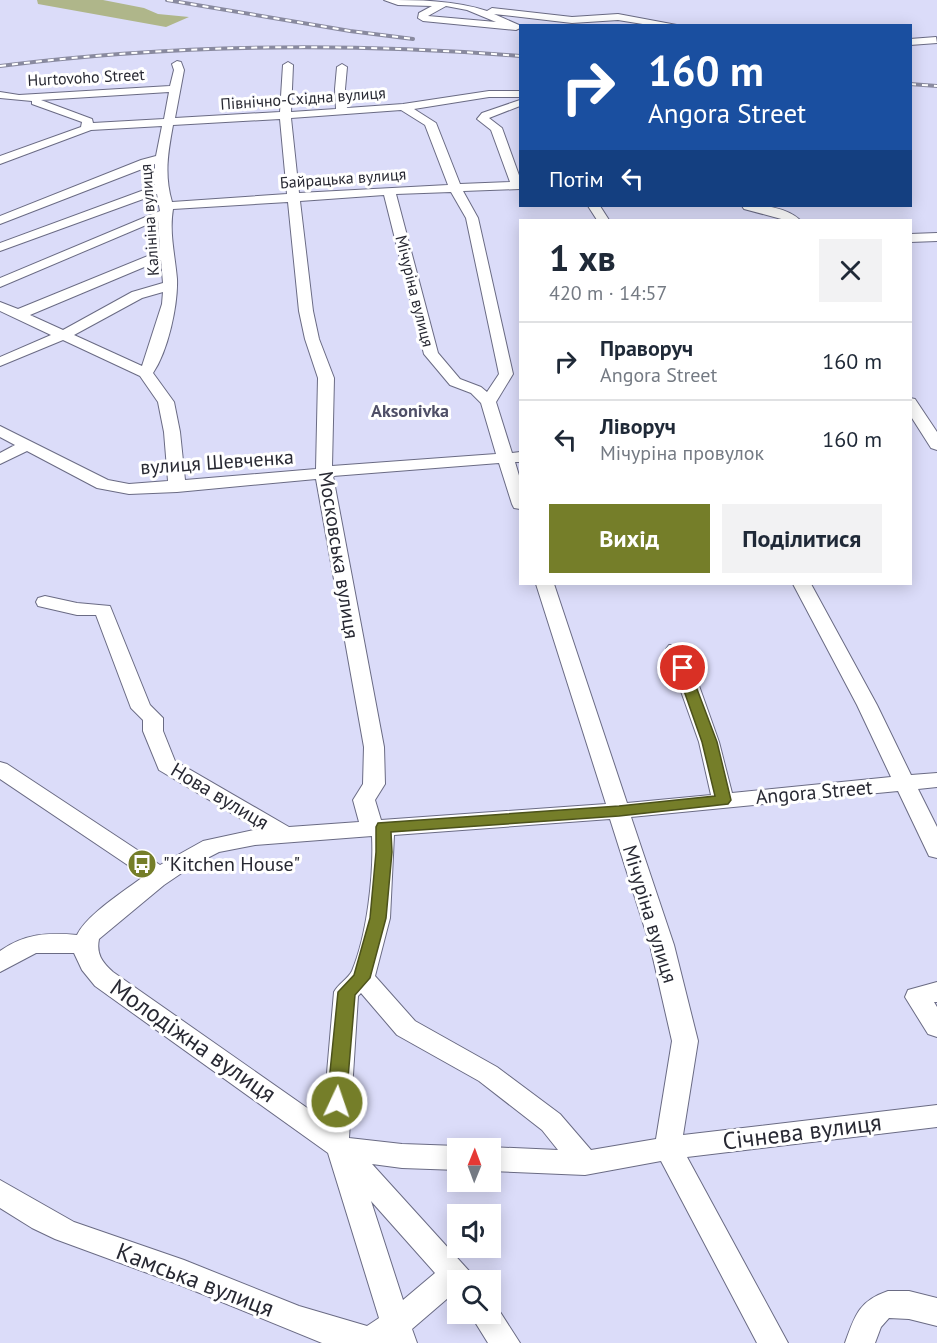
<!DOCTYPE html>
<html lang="uk">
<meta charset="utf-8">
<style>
:root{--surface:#fff;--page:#f2f2f3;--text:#1f2937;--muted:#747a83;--line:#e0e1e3;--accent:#757e29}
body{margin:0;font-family:"PT Sans",sans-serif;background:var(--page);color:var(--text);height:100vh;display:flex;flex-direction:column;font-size:22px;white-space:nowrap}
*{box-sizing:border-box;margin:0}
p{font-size:20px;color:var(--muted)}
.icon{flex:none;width:33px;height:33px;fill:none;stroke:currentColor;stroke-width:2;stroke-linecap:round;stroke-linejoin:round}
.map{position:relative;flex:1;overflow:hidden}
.sheet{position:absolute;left:519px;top:219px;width:393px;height:366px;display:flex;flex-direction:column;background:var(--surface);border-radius:0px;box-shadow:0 3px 15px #0003}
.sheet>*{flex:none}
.guide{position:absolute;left:519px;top:24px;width:393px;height:183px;border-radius:0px;box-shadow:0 3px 15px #0003;background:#1a4fa0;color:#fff;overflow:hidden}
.needle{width:39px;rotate:1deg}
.tools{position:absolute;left:447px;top:1138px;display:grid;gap:12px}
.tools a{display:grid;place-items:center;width:54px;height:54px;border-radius:0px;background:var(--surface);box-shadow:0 3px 15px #0003;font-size:30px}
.pin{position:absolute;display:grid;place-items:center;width:51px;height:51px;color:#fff;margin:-26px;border:3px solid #fff;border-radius:50%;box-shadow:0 2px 6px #0007}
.me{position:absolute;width:66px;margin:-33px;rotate:3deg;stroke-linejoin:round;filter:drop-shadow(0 0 4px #0008)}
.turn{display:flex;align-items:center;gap:21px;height:126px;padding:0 30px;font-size:27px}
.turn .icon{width:78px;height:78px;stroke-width:2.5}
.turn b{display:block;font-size:42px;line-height:51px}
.then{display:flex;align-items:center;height:57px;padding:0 30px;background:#0003;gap:12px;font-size:22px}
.round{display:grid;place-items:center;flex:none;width:63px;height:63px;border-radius:0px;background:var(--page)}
.overview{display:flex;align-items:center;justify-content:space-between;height:102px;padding:0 30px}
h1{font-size:36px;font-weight:700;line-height:45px}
.primary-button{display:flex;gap:12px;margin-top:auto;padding:12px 30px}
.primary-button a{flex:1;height:69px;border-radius:0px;background:var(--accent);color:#fff;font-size:24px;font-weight:700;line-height:69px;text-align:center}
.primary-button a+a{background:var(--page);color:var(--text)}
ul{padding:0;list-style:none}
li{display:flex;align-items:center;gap:18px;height:78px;padding:0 30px;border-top:2px solid var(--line)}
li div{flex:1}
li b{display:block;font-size:22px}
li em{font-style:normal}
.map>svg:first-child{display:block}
.green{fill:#afb68a}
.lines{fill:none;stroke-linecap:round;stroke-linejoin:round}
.minor-casing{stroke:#6a6b84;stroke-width:2}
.minor{fill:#fff;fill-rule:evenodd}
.rail-casing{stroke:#898a9f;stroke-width:4}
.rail{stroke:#fff;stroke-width:2;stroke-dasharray:6;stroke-linecap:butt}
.route{fill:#757e29;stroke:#4c521b;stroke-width:1.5}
.labels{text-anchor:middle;stroke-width:6;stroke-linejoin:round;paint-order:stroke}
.far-street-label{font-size:16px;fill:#282933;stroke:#fff}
.far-neighbourhood-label{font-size:18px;font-weight:bold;fill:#4f4f67;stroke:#fff}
.street-label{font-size:20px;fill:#282933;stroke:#fff}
.poi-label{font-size:20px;fill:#282933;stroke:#fff;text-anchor:start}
.near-street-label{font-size:24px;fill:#282933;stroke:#fff}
</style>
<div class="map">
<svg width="937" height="1343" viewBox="0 0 937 1343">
<rect width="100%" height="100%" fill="#dbdcf9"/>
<!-- green -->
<path class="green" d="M 37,0 L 103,0 L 144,8 L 158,14 L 189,17 L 166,27 L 38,4 Z"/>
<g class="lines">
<!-- minor casing -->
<g class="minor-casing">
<path id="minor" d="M 384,0 C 419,0 454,0 487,11 L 492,8 L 572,17 L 618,14 L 682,26 L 655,26 L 618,20 L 572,23 L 494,14 L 519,25 L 520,28 L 516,30 L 423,21 L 418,18 L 419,13 L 432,6 L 398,5 ZM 446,6 L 467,10 L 496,22 L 428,16 Z
M 936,37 L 937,43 L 910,45 L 910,39 Z
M 177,61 L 181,62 L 184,70 L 175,118 L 280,112 L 283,65 L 288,62 L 293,65 L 291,112 L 336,109 L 335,89 L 337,67 L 342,64 L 347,67 L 345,89 L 347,108 L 403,104 L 489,91 L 520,91 L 520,97 L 489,97 L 414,109 L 436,123 L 460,184 L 510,182 L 491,130 L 477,119 L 482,113 L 520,100 L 520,106 L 489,118 L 502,128 L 520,178 L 520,189 L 463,191 L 478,218 L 513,374 L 496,402 L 512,453 L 520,452 L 520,462 L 515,462 L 520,479 L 520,509 L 514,508 L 512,504 L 499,463 L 333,476 L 384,747 L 385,784 L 375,800 L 381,820 L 606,804 L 536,584 L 554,584 L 627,803 L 711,795 L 699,742 L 666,649 L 669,645 L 683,645 L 686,649 L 719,742 L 732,793 L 891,777 L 857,705 L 793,584 L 811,584 L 877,705 L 911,775 L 937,773 L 937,787 L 918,789 L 937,827 L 937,858 L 929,856 L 898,791 L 631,817 L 674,945 L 698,1041 L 683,1135 L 937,1105 L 937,1127 L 687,1157 L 788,1343 L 757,1343 L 661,1161 L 585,1175 L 490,1171 L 490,1149 L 485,1149 L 490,1147 L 558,1150 L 542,1130 L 479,1081 L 397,1035 L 361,993 L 358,996 L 349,1138 L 402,1144 L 458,1146 L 465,1149 L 458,1149 L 458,1170 L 402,1168 L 372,1164 L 470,1272 L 474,1281 L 458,1281 L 458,1293 L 455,1292 L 412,1329 L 417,1343 L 322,1343 L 180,1285 L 55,1239 L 32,1228 L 0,1208 L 0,1180 L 74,1222 L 184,1260 L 299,1306 L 367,1326 L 379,1318 L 328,1153 L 95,986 L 82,970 L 74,953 L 36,953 L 0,972 L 0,951 C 24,934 48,932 77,935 C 87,914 125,891 144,876 L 0,779 L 0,762 L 7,764 L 160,865 L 203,841 L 258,829 L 159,770 L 143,731 L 143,720 L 131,708 L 96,615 L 77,615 L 38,606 L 36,602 L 38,598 L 45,596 L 77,603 L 110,606 L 150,705 L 163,718 L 163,731 L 175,761 L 289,827 L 359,822 L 353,800 L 363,784 L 364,747 L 316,479 L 177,492 L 129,494 L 97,488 L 27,451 L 0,464 L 0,453 L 15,445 L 0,437 L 0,426 L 108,480 L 129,484 L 168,481 L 164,432 L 158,402 L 140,376 L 63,340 L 0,366 L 0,357 L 51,335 L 0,311 L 0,302 L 18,309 L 160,251 L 158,220 L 0,287 L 0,278 L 160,211 L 157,194 L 0,251 L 0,243 L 155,186 L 155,164 L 0,224 L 0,216 L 141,160 L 156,156 L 162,126 L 91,130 L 0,164 L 0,156 L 81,127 L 82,122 L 32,104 L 32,101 L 0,98 L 0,92 L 19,95 L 170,86 L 174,70 L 172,64 ZM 169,92 L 164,119 L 93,123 L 92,119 L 41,100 ZM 401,110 L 425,125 L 448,185 L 299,193 L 291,118 ZM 280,119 L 287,194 L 172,202 C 164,175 168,152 173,125 ZM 451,192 L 466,218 L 499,374 L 487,392 L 481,387 L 460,379 L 438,353 L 396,194 ZM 384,195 L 424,354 L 450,385 L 471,393 L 481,403 L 496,454 L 332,466 L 334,378 L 319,339 L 313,311 L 300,201 ZM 288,202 L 299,311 L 305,339 L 318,378 L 316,469 L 185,480 L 180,432 L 174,402 L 153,373 C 168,351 178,305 177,279 C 175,255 169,233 173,209 ZM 161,260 L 163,283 L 132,292 L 63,330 L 30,315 ZM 163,292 L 162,304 L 142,366 L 74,335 L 142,298 ZM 610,819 L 650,945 L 672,1041 L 656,1139 L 591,1150 L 560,1114 L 497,1067 L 415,1021 L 375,976 L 390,918 L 394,835 ZM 372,836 C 374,875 367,935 352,971 C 348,979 338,984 334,992 L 323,1119 L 113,972 C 102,962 96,954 99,939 L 164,885 L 192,866 L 219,852 L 255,845 ZM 371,1201 L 435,1273 L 403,1300 Z
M 588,206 L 600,206 L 609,220 L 597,220 Z
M 742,206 C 760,204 786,207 800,220 L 785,220 L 744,209 Z
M 937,233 L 937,241 L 910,242 L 910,234 Z
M 910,398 L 915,399 L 937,432 L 937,450 L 931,448 L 910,415 Z
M 937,982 L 937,1002 L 934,1002 L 937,1007 L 937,1037 L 928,1034 L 905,997 L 908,990 Z
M 888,1291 L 909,1291 L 937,1298 L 937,1326 L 909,1319 L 889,1318 L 881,1327 L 875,1343 L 845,1343 C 855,1315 859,1301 888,1291 Z
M 490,1302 L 495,1304 L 520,1343 L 488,1343 L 470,1314 L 490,1314 Z"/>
</g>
<!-- minor -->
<use href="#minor" class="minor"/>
<!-- rail casing -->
<g class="rail-casing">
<path id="rail" d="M 167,0 L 350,31 L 413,39
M 0,66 C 175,44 344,42 520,56
M 910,84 L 937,86"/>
</g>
<!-- rail -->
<use href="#rail" class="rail"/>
</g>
<!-- route -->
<path class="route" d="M 683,663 L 689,668 L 717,742 L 731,800 L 728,804 L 619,816 L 391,832 L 392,852 L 386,918 L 370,978 L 355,995 L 346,1102 L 343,1108 L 337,1110 L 330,1108 L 327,1102 L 338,992 L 354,975 L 370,918 L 376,852 L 376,827 L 378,823 L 619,806 L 715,796 L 702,742 L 676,668 Z"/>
<!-- icons -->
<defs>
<g id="bus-disc" transform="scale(1.5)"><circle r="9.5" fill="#757e29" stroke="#fff"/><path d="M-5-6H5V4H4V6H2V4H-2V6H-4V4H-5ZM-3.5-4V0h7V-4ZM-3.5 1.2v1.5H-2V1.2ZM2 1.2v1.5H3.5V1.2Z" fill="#fff"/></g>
</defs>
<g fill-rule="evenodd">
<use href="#bus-disc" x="142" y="864"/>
</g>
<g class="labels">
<!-- far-street labels -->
<g class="far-street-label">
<text transform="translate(86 77) rotate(-3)" y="6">Hurtovoho Street</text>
<text transform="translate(303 98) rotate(-4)" y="6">Північно-Східна вулиця</text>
<text transform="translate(343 178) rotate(-4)" y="6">Байрацька вулиця</text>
<text transform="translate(149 220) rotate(-94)" y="6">Калініна вулиця</text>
<text transform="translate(415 291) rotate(76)" y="6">Мічуріна вулиця</text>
</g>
<!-- far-neighbourhood labels -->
<g class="far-neighbourhood-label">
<text x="410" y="417">Aksonіvka</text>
</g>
<!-- street labels -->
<g class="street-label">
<text transform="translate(217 462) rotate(-4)" y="7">вулиця Шевченка</text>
<text transform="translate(339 555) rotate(81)" y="7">Московська вулиця</text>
<text transform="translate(814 792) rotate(-5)" y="7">Angora Street</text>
<text transform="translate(220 796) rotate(31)" y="7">Нова вулиця</text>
<text transform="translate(650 914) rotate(73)" y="7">Мічуріна вулиця</text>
</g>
<!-- poi labels -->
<g class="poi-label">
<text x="163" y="871">"Kitchen House"</text>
</g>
<!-- near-street labels -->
<g class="near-street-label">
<text transform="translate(193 1041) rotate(35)" y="8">Молодіжна вулиця</text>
<text transform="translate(802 1132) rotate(-7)" y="8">Січнева вулиця</text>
<text transform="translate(195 1280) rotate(21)" y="8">Камська вулиця</text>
</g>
</g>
</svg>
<div class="tools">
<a><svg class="needle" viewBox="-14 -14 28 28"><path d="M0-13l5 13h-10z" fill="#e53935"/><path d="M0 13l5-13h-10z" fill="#747a83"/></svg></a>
<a><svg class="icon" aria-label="sound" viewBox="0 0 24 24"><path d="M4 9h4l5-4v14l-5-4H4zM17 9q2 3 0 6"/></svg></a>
<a><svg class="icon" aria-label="search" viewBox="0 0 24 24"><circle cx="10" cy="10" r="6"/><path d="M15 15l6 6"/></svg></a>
</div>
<div class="pin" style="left:683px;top:668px;background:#d93025"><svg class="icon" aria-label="arrive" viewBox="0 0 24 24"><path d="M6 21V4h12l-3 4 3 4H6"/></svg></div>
<svg class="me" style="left:337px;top:1102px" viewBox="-20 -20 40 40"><circle r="17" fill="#757e29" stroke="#fff" stroke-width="3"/><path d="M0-11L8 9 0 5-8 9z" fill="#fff"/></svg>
<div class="guide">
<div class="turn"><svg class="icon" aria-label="right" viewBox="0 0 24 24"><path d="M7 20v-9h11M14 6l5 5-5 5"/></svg><div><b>160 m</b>Angora Street</div></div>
<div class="then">Потім<svg class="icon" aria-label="left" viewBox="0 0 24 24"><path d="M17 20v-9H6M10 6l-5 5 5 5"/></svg></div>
</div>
<section class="sheet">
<div class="overview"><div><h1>1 хв</h1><p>420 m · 14:57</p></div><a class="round"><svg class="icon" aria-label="close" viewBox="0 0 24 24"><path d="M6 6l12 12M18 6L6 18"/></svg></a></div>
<ul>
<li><svg class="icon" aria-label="right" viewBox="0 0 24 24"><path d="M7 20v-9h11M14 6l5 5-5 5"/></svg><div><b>Праворуч</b><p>Angora Street</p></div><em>160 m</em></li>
<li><svg class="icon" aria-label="left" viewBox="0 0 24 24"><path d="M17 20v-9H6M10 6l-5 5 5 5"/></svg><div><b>Ліворуч</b><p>Мічуріна провулок</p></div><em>160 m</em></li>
</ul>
<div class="primary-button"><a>Вихід</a><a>Поділитися</a></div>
</section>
</div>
